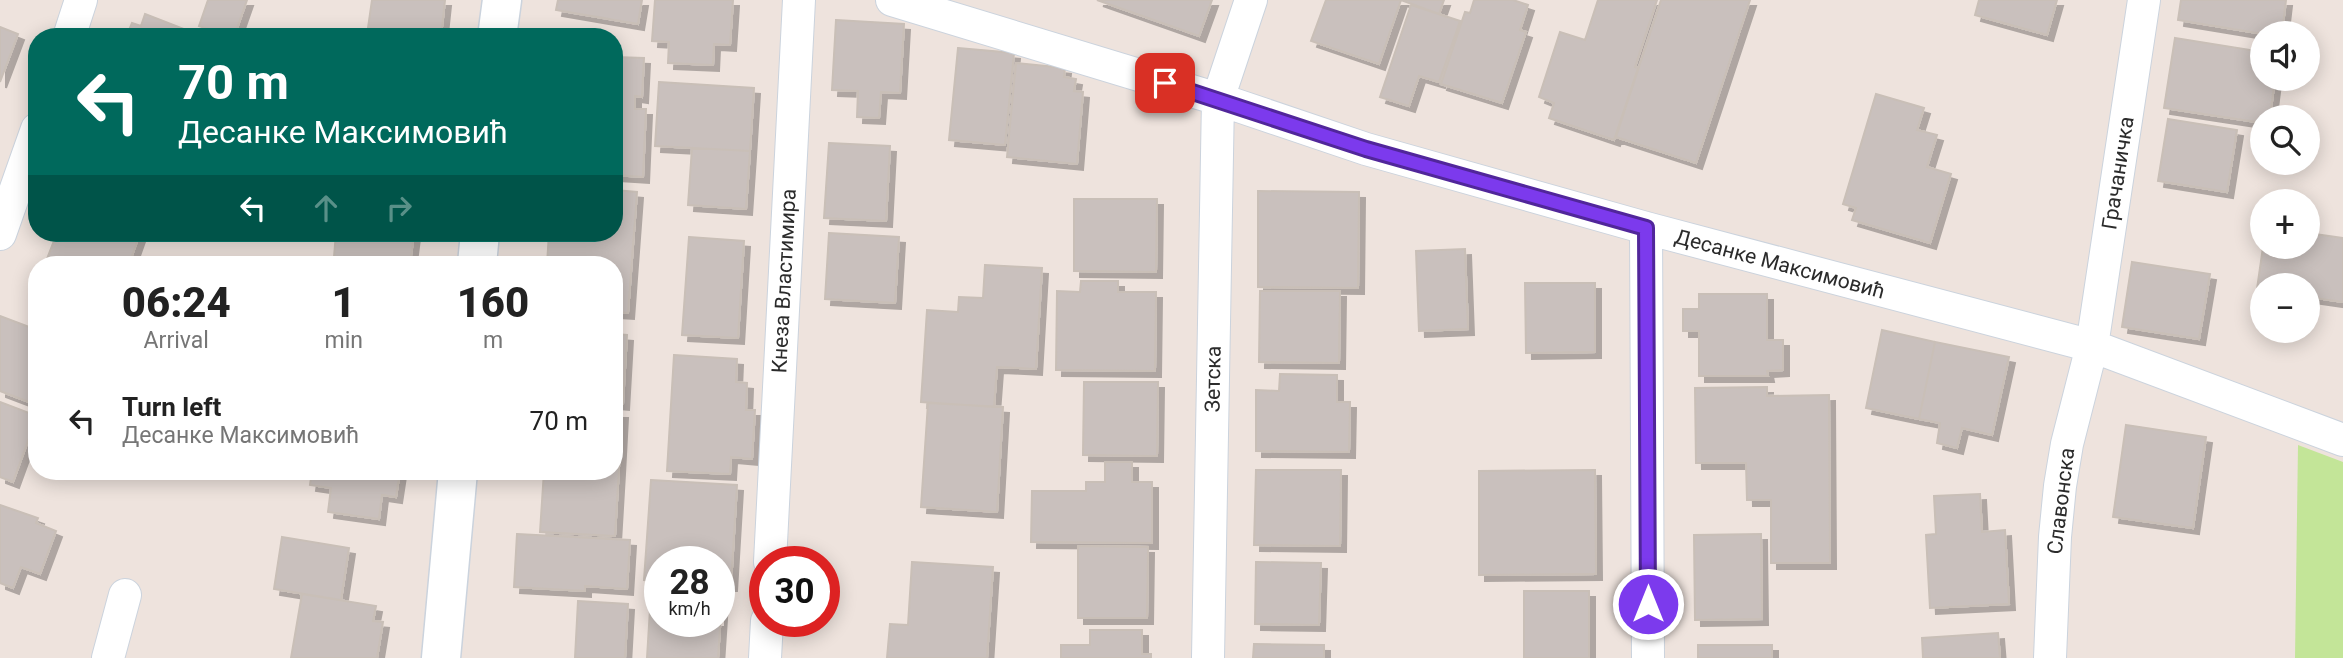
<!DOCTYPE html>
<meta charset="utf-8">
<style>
:root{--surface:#fff;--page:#f6f6f6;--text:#222;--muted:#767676}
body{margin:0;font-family:Roboto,sans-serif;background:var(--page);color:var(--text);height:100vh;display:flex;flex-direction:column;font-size:26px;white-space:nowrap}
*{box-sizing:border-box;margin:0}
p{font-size:23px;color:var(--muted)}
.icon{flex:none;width:38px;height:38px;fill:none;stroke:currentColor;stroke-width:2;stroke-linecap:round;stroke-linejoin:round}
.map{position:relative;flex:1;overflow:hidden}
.drawer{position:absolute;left:28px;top:256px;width:595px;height:224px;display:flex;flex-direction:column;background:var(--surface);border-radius:28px;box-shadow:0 4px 18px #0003}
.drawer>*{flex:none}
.guide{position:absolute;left:28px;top:28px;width:595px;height:214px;border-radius:28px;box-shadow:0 4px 18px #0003;background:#00695c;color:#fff;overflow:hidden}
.controls{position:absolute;left:2250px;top:21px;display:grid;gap:14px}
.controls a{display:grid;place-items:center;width:70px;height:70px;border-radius:50%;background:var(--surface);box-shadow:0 4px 18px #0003;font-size:35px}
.speed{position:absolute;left:644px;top:546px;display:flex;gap:14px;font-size:35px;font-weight:700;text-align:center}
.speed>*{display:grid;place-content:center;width:91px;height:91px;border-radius:50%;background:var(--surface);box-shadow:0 4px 18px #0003;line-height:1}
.speed small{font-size:18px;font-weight:400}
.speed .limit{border:10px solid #d22;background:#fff;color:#111}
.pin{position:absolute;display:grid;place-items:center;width:60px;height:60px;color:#fff;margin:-30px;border-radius:14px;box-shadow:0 4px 10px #0006}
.me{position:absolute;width:77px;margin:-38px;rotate:0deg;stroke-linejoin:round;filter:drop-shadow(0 0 5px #0008)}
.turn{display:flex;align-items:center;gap:24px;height:147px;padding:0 35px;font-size:32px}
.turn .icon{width:91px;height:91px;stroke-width:2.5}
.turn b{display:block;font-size:49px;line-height:60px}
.lanes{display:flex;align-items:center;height:66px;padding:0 35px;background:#0003;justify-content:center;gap:35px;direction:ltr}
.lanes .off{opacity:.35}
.eta{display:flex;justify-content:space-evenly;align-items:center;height:119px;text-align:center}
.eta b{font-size:42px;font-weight:800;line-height:49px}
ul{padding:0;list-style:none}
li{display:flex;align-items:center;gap:21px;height:91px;padding:0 35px}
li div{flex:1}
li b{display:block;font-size:26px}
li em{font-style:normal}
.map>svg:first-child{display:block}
.grass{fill:#c3e598}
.building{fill:#c9c0bd;stroke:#c9bfb7;stroke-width:2;filter:url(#shadow)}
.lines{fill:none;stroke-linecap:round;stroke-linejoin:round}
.street-casing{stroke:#cbd3dd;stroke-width:34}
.secondary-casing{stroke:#cbd3dd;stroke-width:41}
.street{stroke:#fff;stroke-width:32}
.secondary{stroke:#fff;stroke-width:38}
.route-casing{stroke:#51269a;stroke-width:18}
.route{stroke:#7c3aed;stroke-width:12}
.labels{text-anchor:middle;stroke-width:5;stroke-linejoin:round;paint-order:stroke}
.street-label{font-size:21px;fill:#2b2b2b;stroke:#fff}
</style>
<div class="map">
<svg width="2343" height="658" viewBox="0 0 2343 658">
<defs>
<filter id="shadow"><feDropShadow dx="6" dy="6" stdDeviation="0" flood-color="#0004"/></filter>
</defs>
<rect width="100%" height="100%" fill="#eee3dd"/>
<!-- grass -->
<path class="grass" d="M 2298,445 L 2343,462 L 2343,658 L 2295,658 Z"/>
<!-- building -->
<path class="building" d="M 208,0 L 247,0 L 234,37 L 199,26 Z
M 372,0 L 445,0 L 441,37 L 368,28 Z
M 558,0 L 642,0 L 638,24 L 556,10 Z
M 655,0 L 733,0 L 730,45 L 714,44 L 713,65 L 668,63 L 669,42 L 652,41 Z
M 1097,0 L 1212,0 L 1199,36 Z
M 1326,0 L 1401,0 L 1379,64 L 1311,41 Z
M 1401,0 L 1444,0 L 1439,14 Z
M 1474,0 L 1513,0 L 1528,5 L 1520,30 L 1526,32 L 1502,103 L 1441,84 L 1465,12 L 1470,13 Z
M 1598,0 L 1657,0 L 1635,67 L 1638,68 L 1614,140 L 1549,118 L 1554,103 L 1539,97 L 1560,32 L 1585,40 Z
M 1661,0 L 1750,0 L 1696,163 L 1616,137 Z
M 1979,0 L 2057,0 L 2047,35 L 1975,15 Z
M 2181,0 L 2286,0 L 2282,33 L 2263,34 L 2178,20 Z
M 1411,5 L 1460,21 L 1439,82 L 1419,76 L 1409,106 L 1380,97 Z
M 145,14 L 199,35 L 199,37 L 126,37 L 132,23 L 141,26 Z
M 836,20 L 904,24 L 900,93 L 881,92 L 879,118 L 857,117 L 858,91 L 832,90 Z
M 0,27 L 18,34 L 0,82 Z
M 368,29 L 424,37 L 367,37 Z
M 2175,38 L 2263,52 L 2263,79 L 2275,79 L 2270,117 L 2263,117 L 2263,123 L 2164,108 Z
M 958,48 L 1014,53 L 1005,145 L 949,140 Z
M 614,57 L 644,58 L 642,97 L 635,96 L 635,109 L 646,109 L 643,177 L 614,175 Z
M 1016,63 L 1065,68 L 1064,77 L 1076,79 L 1074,91 L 1083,92 L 1077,164 L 1007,157 Z
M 659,82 L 754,88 L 750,151 L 655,146 Z
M 1876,94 L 1924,108 L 1917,130 L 1937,135 L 1927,167 L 1951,174 L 1930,243 L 1852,220 L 1856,208 L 1843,204 Z
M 2168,119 L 2237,130 L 2227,192 L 2158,181 Z
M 829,143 L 890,146 L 886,221 L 824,218 Z
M 692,148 L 750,151 L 746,209 L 688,205 Z
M 614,190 L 637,192 L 628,313 L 614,312 L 614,264 L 547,264 L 549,233 L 614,233 Z
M 1258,191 L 1359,192 L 1358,288 L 1258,287 Z
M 1074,199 L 1157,199 L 1156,272 L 1074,271 Z
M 57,233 L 140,233 L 129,264 L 45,264 Z
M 336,233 L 414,233 L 410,264 L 334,257 Z
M 829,233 L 899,237 L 895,303 L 825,299 Z
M 2308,233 L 2343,238 L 2343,302 L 2308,297 L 2308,285 L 2263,285 L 2263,290 L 2257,289 L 2263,247 L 2308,247 Z
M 689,237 L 744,241 L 738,338 L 682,335 Z
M 1465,249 L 1468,329 L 1419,331 L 1416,251 Z
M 2132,262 L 2210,274 L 2199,339 L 2122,327 Z
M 985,265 L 1042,268 L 1036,369 L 997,367 L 994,407 L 921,402 L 927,310 L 958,312 L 959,297 L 983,298 Z
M 1081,281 L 1118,281 L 1118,292 L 1156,292 L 1155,371 L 1056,370 L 1057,291 L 1080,292 Z
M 1525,283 L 1595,283 L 1595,352 L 1526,353 Z
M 1260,291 L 1340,291 L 1339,363 L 1259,362 Z
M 1699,294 L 1767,294 L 1767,340 L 1783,340 L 1783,370 L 1767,371 L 1768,376 L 1699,376 L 1699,331 L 1683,331 L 1683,309 L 1699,309 Z
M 0,316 L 37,330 L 37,405 L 0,391 Z
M 1882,330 L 1935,342 L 1919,419 L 1866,408 Z
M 614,334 L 627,335 L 623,404 L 614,403 Z
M 1935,342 L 2009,357 L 1992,435 L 1962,428 L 1957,448 L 1937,443 L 1940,423 L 1919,419 Z
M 674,355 L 737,359 L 736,382 L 747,383 L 746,410 L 755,410 L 752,459 L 731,457 L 730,474 L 667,471 Z
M 1280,374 L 1337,375 L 1337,402 L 1350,402 L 1349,452 L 1256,451 L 1256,390 L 1279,391 Z
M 1084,382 L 1158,382 L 1157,456 L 1083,455 Z
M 1767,387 L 1767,396 L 1829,395 L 1830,563 L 1771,563 L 1771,500 L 1747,500 L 1746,463 L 1696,463 L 1695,388 Z
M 0,402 L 37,416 L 13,482 L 0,477 Z
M 928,403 L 1003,407 L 997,512 L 921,507 Z
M 614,412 L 622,412 L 619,468 L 614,467 Z
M 2126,425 L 2206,437 L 2193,528 L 2113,517 Z
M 1105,462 L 1132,462 L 1132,482 L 1152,482 L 1152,543 L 1031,542 L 1032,491 L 1086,491 L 1086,482 L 1105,482 Z
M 614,468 L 619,468 L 615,536 L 540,532 L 544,471 L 614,471 Z
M 1256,470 L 1341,470 L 1340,546 L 1254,545 Z
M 1595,470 L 1596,574 L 1479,575 L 1479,471 Z
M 312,471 L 400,471 L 396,497 L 382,495 L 379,519 L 328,512 L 331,488 L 310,485 Z
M 651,480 L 737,485 L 731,585 L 719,585 L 719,562 L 660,562 L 660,581 L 644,580 Z
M 1980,494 L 1982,532 L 2005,530 L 2009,604 L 1930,608 L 1926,535 L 1936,534 L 1934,496 Z
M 0,505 L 38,518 L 36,523 L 56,531 L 40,574 L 21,567 L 13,588 L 0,583 Z
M 517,534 L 630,540 L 627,589 L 585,586 L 585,591 L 514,587 Z
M 1761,534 L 1762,619 L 1695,620 L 1694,535 Z
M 282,537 L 349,548 L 341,600 L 274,589 Z
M 1078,546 L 1148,547 L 1147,618 L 1078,618 Z
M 912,562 L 993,567 L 987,658 L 887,658 L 890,624 L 908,625 Z
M 1256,562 L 1321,563 L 1319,625 L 1255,624 Z
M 1524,591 L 1589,591 L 1589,658 L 1524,658 Z
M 651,593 L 660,594 L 660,621 L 719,621 L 719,597 L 722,598 L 718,658 L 647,658 Z
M 302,594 L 376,606 L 373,621 L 383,622 L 377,658 L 291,658 Z
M 578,601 L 628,604 L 625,658 L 575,658 Z
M 1090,630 L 1142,630 L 1142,654 L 1151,654 L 1151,658 L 1061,658 L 1061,645 L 1090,645 Z
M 1998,633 L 2000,658 L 1923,658 L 1922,638 Z
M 1254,644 L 1324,645 L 1324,658 L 1253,658 Z
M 1698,645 L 1772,645 L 1772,658 L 1698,658 Z"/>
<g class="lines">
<!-- street casing -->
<g class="street-casing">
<path id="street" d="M 892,0 L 1218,99 L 1366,149 L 1646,228 L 2092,346 L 2343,440
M 69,37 L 81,0
M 1646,228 L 1648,658
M 0,234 L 37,129
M 770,562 L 799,0
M 108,658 L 125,595
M 765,658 L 767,621
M 1208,658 L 1218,99 L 1251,0
M 2050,658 L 2055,537 L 2060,486 L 2067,444 L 2092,346 L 2144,0"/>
</g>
<!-- secondary casing -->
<g class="secondary-casing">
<path id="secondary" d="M 497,37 L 502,0
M 477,264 L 480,233
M 441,658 L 458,471"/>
</g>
<!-- street -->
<use href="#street" class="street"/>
<!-- secondary -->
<use href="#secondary" class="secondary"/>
</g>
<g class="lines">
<!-- route casing -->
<g class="route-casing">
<path id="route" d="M 1165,83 L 1366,149 L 1646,228 L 1648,604"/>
</g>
<!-- route -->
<use href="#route" class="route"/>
</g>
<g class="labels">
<!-- street labels -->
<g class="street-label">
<text transform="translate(2118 173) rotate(-81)" y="7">Грачаничка</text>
<text transform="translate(1780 264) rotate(15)" y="7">Десанке Максимовић</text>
<text transform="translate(784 281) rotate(-87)" y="7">Кнеза Властимира</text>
<text transform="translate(1213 379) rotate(-89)" y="7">Зетска</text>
<text transform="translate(2061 501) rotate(-83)" y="7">Славонска</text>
</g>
</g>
</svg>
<div class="controls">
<a><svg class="icon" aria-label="sound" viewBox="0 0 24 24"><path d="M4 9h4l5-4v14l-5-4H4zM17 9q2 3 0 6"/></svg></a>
<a><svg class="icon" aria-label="search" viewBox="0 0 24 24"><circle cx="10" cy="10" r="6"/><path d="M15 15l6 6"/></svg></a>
<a>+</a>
<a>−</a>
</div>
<div class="speed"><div>28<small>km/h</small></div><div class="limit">30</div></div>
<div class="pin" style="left:1165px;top:83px;background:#d93025"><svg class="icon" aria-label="arrive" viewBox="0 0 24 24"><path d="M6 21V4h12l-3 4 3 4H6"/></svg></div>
<svg class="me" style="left:1648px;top:604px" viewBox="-20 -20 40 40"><circle r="17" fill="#7c3aed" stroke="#fff" stroke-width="3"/><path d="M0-11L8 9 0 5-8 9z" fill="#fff"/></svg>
<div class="guide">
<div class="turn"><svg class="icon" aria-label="left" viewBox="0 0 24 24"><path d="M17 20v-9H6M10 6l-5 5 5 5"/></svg><div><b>70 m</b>Десанке Максимовић</div></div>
<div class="lanes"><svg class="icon" aria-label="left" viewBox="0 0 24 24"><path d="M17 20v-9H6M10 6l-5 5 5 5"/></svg><svg class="icon off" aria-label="ahead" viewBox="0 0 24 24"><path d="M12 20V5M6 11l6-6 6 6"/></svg><svg class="icon off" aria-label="right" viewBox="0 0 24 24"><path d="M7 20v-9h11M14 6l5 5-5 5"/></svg></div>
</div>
<section class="drawer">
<div class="eta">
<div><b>06:24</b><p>Arrival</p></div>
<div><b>1</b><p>min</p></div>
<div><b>160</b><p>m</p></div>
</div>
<ul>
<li><svg class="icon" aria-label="left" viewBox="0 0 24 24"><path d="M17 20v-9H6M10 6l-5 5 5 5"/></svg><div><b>Turn left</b><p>Десанке Максимовић</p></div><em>70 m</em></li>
</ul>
</section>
</div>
